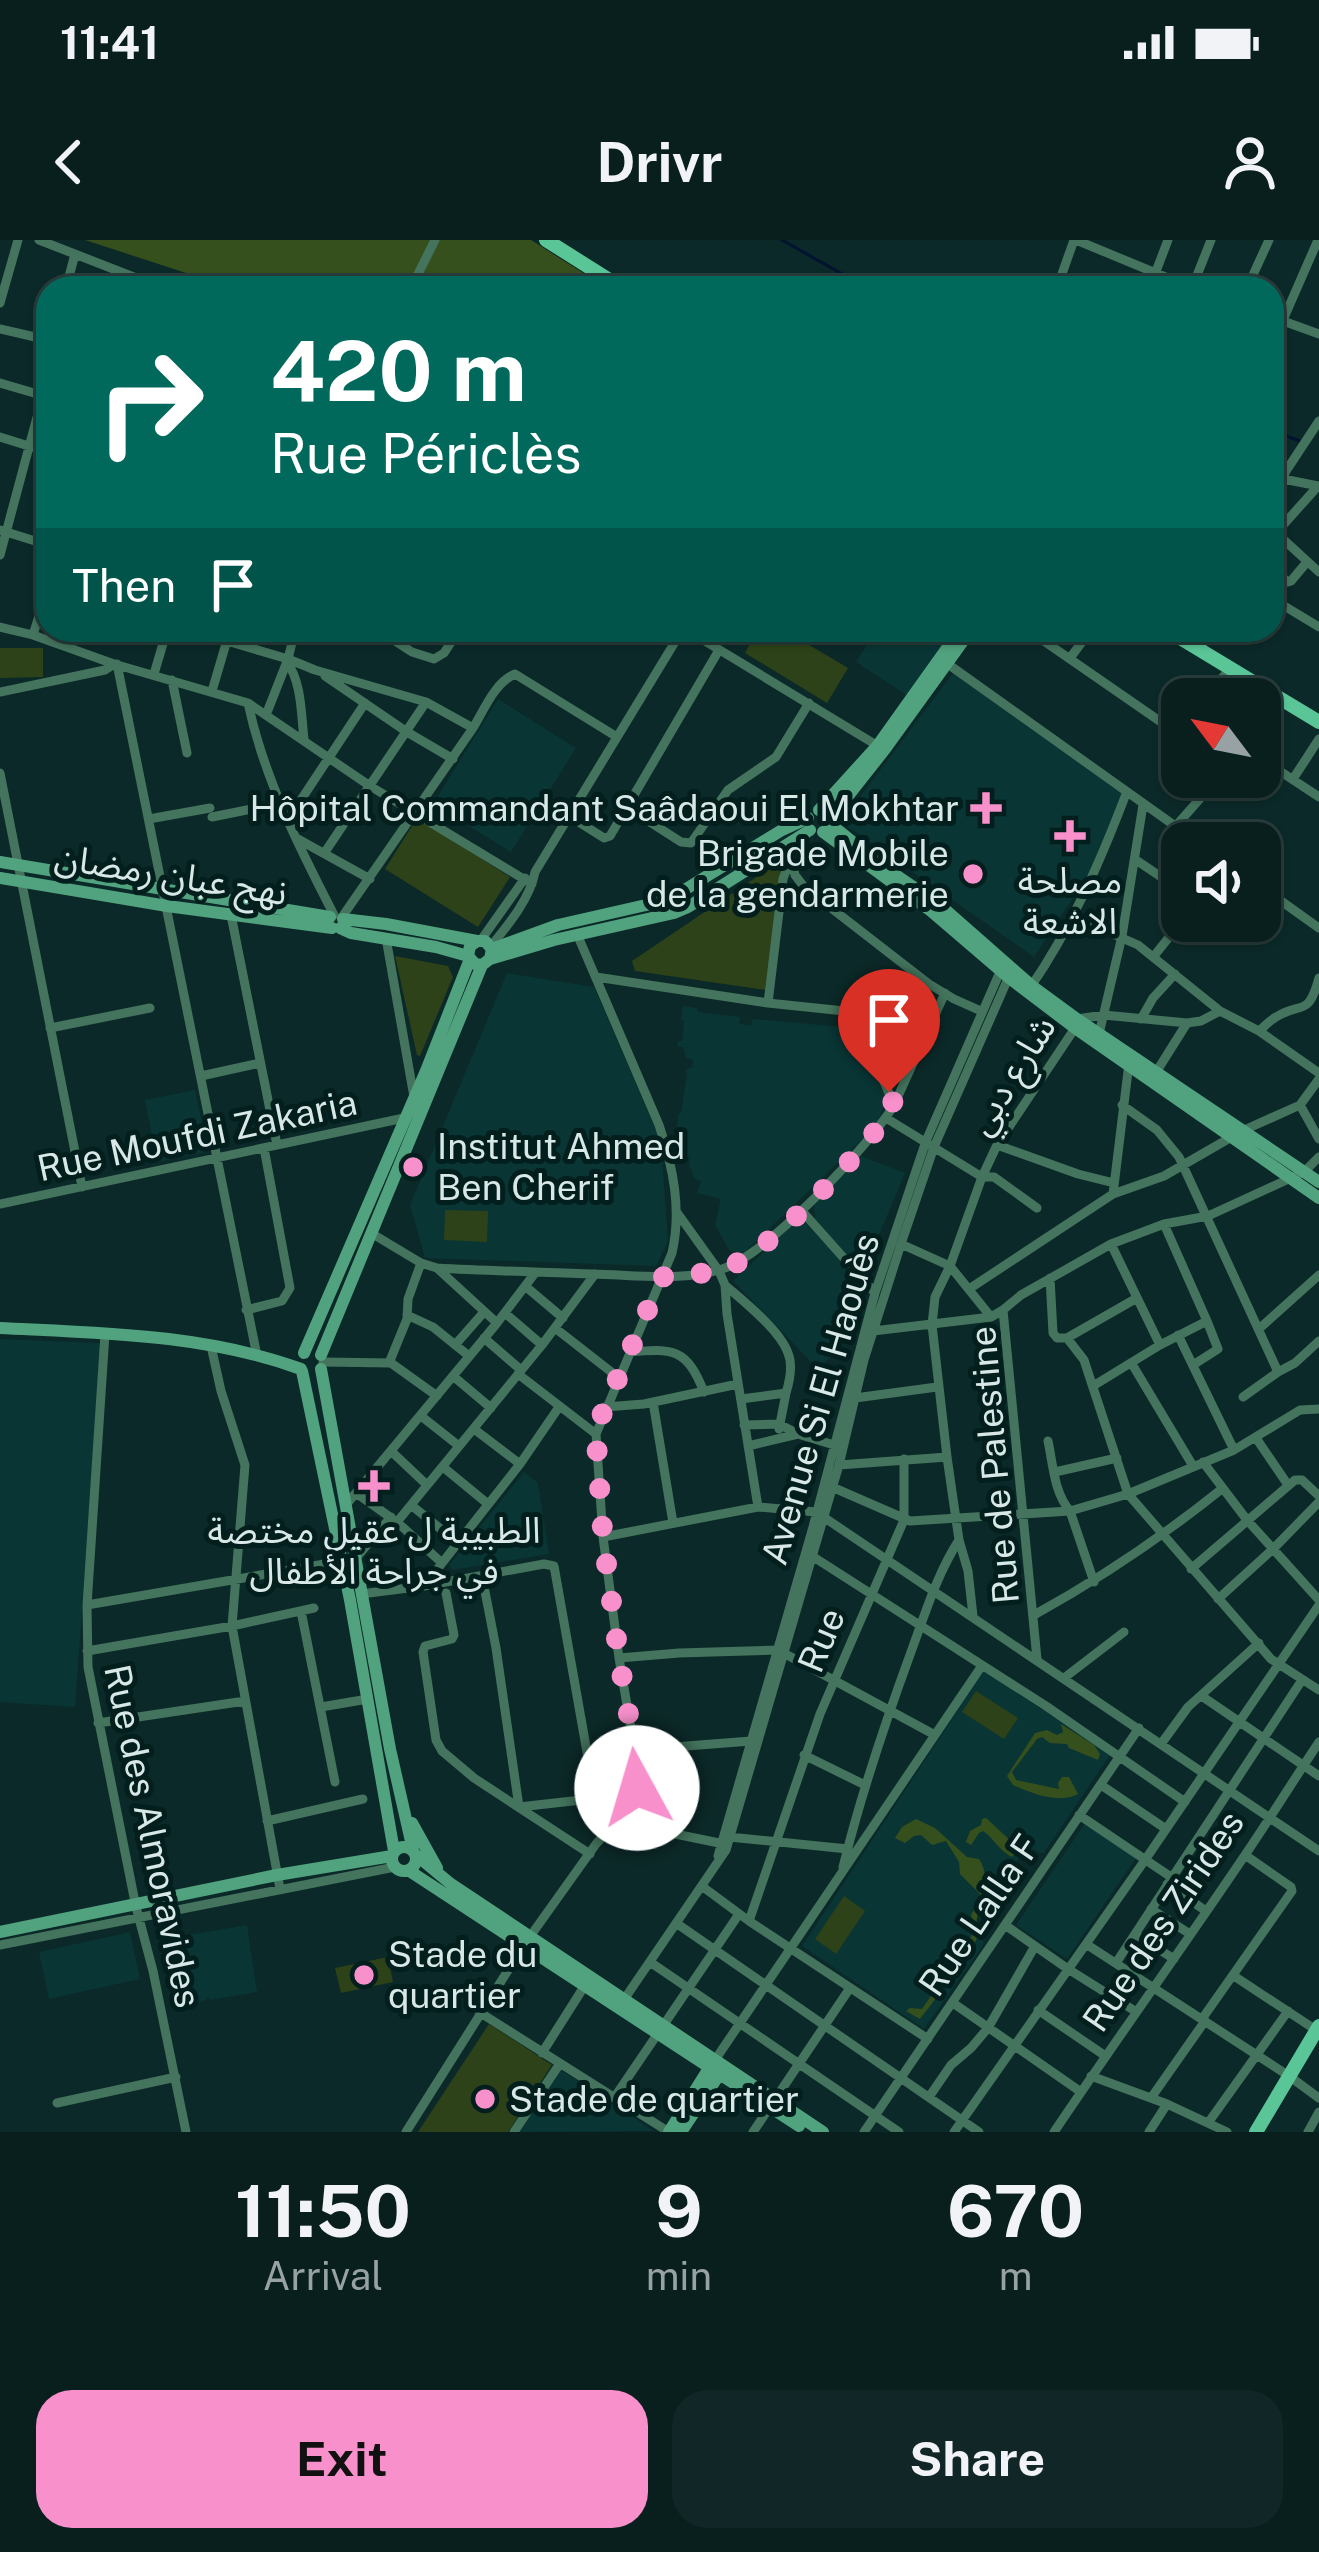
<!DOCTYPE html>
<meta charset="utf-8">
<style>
:root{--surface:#081f1e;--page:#112727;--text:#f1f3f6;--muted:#98a2a4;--line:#293d3c;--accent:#f890cb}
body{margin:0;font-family:"Public Sans","Noto Sans Arabic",sans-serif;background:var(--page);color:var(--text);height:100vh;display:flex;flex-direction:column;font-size:45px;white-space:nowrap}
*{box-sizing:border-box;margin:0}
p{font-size:39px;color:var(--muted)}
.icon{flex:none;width:66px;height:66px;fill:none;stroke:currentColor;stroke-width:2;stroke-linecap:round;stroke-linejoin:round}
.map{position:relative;height:1892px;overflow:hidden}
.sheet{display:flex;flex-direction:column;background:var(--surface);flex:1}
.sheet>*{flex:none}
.top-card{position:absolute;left:36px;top:36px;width:1248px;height:366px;border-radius:36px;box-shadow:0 3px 9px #0004,0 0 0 3px var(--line);background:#00695c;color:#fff;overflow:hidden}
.needle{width:78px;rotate:302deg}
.fabs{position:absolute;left:1161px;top:438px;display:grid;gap:24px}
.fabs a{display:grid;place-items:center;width:120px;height:120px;border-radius:24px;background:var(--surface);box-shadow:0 3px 9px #0004,0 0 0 3px var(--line);font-size:60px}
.pin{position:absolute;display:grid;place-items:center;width:102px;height:102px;color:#fff;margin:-123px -51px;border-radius:50% 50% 50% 0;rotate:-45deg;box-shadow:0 0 12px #0007}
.pin .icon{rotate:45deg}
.me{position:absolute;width:132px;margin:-66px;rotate:354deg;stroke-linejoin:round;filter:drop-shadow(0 0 9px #0008)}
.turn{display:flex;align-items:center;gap:42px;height:252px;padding:0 36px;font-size:54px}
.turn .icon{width:156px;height:156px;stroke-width:2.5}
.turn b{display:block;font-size:84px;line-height:102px}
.then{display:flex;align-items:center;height:114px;padding:0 36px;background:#0003;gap:24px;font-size:45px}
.eta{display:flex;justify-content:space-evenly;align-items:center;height:204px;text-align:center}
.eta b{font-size:72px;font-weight:700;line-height:84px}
.cta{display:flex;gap:24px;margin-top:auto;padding:24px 36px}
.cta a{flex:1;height:138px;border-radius:36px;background:var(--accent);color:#111;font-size:48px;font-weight:700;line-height:138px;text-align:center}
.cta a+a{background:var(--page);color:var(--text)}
.status{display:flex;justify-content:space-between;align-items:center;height:84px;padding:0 60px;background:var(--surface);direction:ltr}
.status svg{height:33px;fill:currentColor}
header{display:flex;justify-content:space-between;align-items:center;height:156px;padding:0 36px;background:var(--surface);font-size:54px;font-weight:700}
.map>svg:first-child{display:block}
.built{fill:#093534}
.green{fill:#2d4219}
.forest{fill:#36501d}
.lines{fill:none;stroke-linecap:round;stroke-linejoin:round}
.stream{stroke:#001330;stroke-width:3}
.street{stroke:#44745d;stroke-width:9}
.secondary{stroke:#51a27e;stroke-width:12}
.primary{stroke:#5ac697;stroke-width:14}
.route{stroke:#f890cb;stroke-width:21;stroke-dasharray:0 37.8}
.poi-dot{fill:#f890cb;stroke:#021f1e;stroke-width:4.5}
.labels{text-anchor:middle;stroke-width:10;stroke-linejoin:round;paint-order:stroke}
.poi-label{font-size:36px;fill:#d7e8e7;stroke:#021f1e;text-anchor:start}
.street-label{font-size:36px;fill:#d7e8e7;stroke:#021f1e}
</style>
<div class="status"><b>11:41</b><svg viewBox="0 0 49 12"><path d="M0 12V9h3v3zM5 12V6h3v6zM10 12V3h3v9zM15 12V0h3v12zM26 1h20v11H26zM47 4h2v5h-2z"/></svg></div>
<header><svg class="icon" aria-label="back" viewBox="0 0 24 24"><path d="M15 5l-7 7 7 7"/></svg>Drivr<svg class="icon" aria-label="person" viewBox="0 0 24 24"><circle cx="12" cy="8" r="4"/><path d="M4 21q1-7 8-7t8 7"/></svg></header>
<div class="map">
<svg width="1319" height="1892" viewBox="0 0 1319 1892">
<rect width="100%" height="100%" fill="#0b2928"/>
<!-- built -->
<path class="built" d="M 877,390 L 945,390 L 953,395 L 911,458 L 856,422 Z
M 953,433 L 1126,554 L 1101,615 L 1034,717 L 841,582 Z
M 498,459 L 576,508 L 511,612 L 433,564 Z
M 507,733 L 594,747 L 661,902 L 668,1001 L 656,1026 L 425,1018 L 410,965 Z
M 683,766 L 697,768 L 698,772 L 740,777 L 739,784 L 748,785 L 751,785 L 752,779 L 855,788 L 888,856 L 877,885 L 744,1013 L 729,1010 L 715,985 L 721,959 L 697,953 L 701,941 L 694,938 L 689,925 L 690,917 L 680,916 L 675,911 L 678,874 L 681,872 L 687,834 L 685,830 L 692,827 L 693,820 L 686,818 L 683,807 L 677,806 L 678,801 L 682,801 L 684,781 L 681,780 Z
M 195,850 L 208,912 L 157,922 L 145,860 Z
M 861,916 L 905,933 L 863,1033 L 815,979 L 814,964 Z
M 800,977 L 867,1048 L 835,1114 L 817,1128 L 733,1041 Z
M 0,1099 L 101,1103 L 75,1467 L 0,1462 Z
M 524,1232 L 538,1243 L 549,1314 L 452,1330 L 449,1325 Z
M 984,1431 L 1110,1515 L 1044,1613 L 1040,1613 L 1027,1606 L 977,1679 L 984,1704 L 924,1789 L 802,1706 Z
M 1085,1583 L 1136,1618 L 1067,1719 L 1016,1685 Z
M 247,1685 L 257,1752 L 210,1760 L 208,1757 L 206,1760 L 193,1763 L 190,1749 L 181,1751 L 173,1710 L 176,1709 L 171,1698 Z
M 130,1692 L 140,1739 L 49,1759 L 39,1712 Z
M 561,1830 L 654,1891 L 520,1892 Z"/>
<!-- green -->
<path class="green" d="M 758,390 L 784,390 L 848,428 L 827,463 L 745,413 Z
M 0,408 L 43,408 L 43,437 L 0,438 Z
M 417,578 L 510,637 L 478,687 L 385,629 Z
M 776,624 L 783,635 L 765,750 L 635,731 L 632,721 Z
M 395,716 L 448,726 L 453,737 L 420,816 L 417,815 Z
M 445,970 L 488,971 L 487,1002 L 444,1000 Z
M 976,1451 L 1018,1478 L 1004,1499 L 962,1472 Z
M 844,1656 L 865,1671 L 836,1714 L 815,1699 Z
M 388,1717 L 393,1742 L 341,1753 L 335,1728 Z
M 489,1784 L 552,1825 L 508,1892 L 418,1892 Z"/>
<!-- forest -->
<path class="forest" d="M 85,0 L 531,0 L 607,48 L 232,48 Z
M 1061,1484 L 1094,1505 L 1100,1514 L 1098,1520 L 1069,1508 L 1067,1504 L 1050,1503 L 1042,1497 L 1037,1499 L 1012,1532 L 1016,1540 L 1059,1549 L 1058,1543 L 1062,1537 L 1069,1537 L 1078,1554 C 1058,1564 1033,1554 1013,1545 L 1007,1536 L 1035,1493 L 1047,1490 L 1057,1495 L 1063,1492 Z
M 986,1578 L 1014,1604 L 1021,1606 L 1012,1617 C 997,1609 995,1599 983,1591 L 979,1593 L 971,1605 L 966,1602 L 970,1591 L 981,1585 L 982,1579 Z
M 916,1579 L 935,1588 L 967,1617 L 979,1619 C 991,1636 981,1655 978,1673 C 974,1691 980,1675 979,1692 C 978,1705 931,1765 920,1779 L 906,1771 L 910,1768 L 922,1769 C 930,1758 936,1747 944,1736 C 957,1715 979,1703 971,1675 L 980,1660 L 980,1654 L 960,1634 L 959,1622 L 946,1601 L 932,1605 L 921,1595 L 914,1596 L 905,1603 L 895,1598 L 902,1587 Z"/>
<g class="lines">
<!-- stream -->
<path class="stream" d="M 782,0 L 867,48
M 1272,191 L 1300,201"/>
<!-- street -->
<path class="street" d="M 39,0 L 162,48
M 1076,0 L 1192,48
M 1155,34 L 1168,0
M 66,48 L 75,14
M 411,48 L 435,0
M 1057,48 L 1074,0
M 1192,48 L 1211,0
M 1247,48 L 1269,0
M 0,63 L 18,0
M 1272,77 L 1319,94
M 1283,80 L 1318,0
M 0,89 L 48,100
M 0,143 L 48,157
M 0,197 L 48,212
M 1283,239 L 1319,246
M 1272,264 L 1286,231 L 1319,181
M 1272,289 L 1319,332
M 0,290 L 48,305
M 1276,293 L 1318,246
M 0,315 L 43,155 L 48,116
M 1272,329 L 1288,342 L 1291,341 L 1307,322
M 1281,364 L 1319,387
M 0,387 L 33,395 L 114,424 L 248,463 L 370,546 L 532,644
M 190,390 L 288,419 L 295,390
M 378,390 L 412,412 L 434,419 L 444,413 L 459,390
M 1028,390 L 1174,491 L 1182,483
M 33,395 L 48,347
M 1199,410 L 1210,390
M 1070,418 L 1091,390
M 287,422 C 302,443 301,474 304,499
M 945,422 L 1199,603
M 117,424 L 257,1116
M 154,434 L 167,390
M 325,436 L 407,492 L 453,519
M 172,440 L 187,513
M 212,451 L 230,390
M 0,452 L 105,430 L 114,424
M 1203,459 L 1230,429
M 248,463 C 264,538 299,607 334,675
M 266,475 L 288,419 L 315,430 L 426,462 L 473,488 C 484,470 495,442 515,434 L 617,497
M 1260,518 L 1319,557
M 0,533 L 82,947
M 1293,539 L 1319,499
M 628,568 L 681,602 L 691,603 L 728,550 L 776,517 L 809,463
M 569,576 L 604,598 L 610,596 L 719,410
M 212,577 L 281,563
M 289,578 L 365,463
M 149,579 L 210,568
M 1175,587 L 1219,537
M 296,598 L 370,639
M 325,612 L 426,462
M 1136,620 L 1182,651
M 1260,646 L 1319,688
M 231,675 L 277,905
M 342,677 L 473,488
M 1074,677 L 1138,705 L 1220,771
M 1229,681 L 1253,696
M 386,698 L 414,857
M 481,700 L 525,638
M 491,706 C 508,685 530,659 535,632 L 678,397 L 695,395 L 878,506
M 1154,716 L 1182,681
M 596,737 L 768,763 L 854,772 L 929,744 L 804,647 L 795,635 L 788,604
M 929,744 L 954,759 L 981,771
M 1030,748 C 1072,687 1100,622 1126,554
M 768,763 L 783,639 L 790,620
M 1141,779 L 1153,758 L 1175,734
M 50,788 L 150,768
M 1259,791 C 1265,786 1269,781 1276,777 C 1302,761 1308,778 1319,738
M 1099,794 L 1122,696 L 1143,565
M 1129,823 L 1113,954 L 1164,936 L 1242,891 L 1300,865 L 1319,839
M 1155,834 L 1187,783
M 201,836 L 260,823
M 894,865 L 945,753
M 1122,865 L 1157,890 L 1179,917 L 1278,1132 L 1295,1123 L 1319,1101
M 1300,865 L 1319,899
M 886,878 L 982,937 L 994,937 L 1037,968
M 997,905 L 1078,934 L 1114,943
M 0,964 L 404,878
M 801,970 L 875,1053
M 676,971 L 719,1031 L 725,1045 L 727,1074 L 758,1267
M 371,993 L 421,1023 L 437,1028 C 489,1031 541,1032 593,1034 C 635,1035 682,1042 722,1029 C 766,1016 870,905 894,865 L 854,772
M 901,1004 L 950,1026 L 935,1057 L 932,1085 L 947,1217 L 959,1300 L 968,1331 L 973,1376
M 1111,1004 L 1160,1105
M 1050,1038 L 1053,1093 L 1057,1098 L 1067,1098 L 1084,1120 L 1128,1254 L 1271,1419 L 1319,1450
M 725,1045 C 743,1061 780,1090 788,1113 C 793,1125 790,1140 786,1153 L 741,1159
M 525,1046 L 563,1078
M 969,1049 L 1113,954
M 246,1070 L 282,1061 L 290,1048 L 264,908
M 1003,1070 L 991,1077 L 950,1026 L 982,937 L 997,905 L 1075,788 L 1077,779 L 1104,775 L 1187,783 L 1201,781 L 1220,771 L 1259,791 L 1319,833
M 505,1073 L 542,1105
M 407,1075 L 433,1087 L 469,1116
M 497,1083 L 535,1033
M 555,1088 L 619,1138
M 1260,1088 L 1319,1035
M 873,1091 L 991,1077
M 105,1094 L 87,1365 L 88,1427 L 136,1667 L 153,1731 L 186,1892
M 1178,1095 L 1234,1210
M 484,1098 L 521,1130
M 1067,1098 L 1137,1058
M 455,1105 L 484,1072
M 211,1106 L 221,1151 L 245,1225 L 232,1386 L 280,1649
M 630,1112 C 674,1108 687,1109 704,1152
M 323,1122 L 391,1123 L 437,1156
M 389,1123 L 407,1079 L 408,1059 L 421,1023
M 1132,1124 L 1193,1226
M 1193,1125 L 1218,1109 L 1207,1081
M 518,1134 L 596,1194
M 453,1136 L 491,1168
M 1093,1146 L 1160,1105 L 1207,1081 L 1164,984
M 1243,1157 L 1278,1132
M 855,1158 L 937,1147
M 653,1162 L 673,1283
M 605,1167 L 644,1164 L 738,1144
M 421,1176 L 459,1206
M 744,1185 L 779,1184 L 798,1194 L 834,1205
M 474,1189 L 520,1224
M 779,1189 L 786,1153
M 1256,1198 L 1288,1245
M 1048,1201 C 1053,1224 1054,1253 1070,1271 L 1094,1342
M 748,1206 L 798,1194
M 391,1211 L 427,1245
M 1203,1222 L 1247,1280 L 1319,1360
M 839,1225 L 947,1217
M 443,1227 L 488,1264
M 1055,1232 L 1117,1218
M 832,1247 L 910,1281 L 1070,1271 L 1128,1254 L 1234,1210 L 1300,1170 L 1319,1169
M 356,1253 L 397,1282 L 442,1323
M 411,1265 L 458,1303
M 345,1266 L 497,1083 L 438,1029
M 397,1282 L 542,1105 L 595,1034
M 603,1297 L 758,1267 L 816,1272 L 1319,1611
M 812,1316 L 1046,1466 L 1185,1562
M 355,1319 L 391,1277
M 1191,1329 L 1295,1240 L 1302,1240 L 1319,1256
M 482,1336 L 496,1408 L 519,1567 L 635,1554
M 424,1346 L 520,1224 L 559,1167
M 446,1353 L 454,1395 L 452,1399 L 425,1406 L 423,1412 L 436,1500 L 442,1511 L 474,1538 L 590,1614
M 361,1354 L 424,1346 L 544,1324 L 554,1326 L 593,1546
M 1218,1359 L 1274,1308 L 1319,1262
M 87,1365 L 342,1321
M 301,1371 L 335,1542
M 1034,1375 C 1103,1337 1162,1297 1223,1248
M 87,1411 L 232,1386 L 314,1368
M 619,1418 L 679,1413 L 778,1410 L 935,1495
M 1037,1419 L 1003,1070 L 1021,1055 L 1111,1004 L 1164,984 L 1208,976 L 1304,932 L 1319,917
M 1064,1438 L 1124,1392
M 1203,1457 L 1319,1536
M 321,1467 L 368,1459
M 98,1483 L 245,1461
M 1161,1504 L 1188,1467 L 1259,1403
M 635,1510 L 751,1501
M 804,1515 L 865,1545
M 1101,1545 L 1166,1589
M 1079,1575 L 1171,1637
M 267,1581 L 363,1559
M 617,1582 L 724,1604
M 729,1597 L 848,1609
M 718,1616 L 813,1287 L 875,1053 L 926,901 L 1003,725
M 843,1627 C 861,1554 885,1483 911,1412 C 925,1374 937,1334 959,1300
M 1167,1644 L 1206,1671
M 703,1647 L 749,1681 L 928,1799
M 1151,1669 L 1190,1694
M 749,1681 L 820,1474 L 904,1280 L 904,1219
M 676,1683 L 979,1892
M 1005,1685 L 1068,1729 L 1135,1771
M 1135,1694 L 1174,1719
M 1086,1704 L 1289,1836 L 1319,1858
M 0,1705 L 395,1627
M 650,1722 L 899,1892
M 1116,1723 L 1302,1440
M 1234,1736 L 1316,1790
M 623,1761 L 726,1610 L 839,1225 L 864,1120 L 901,1004 L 934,907 L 1010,734
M 953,1763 L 1081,1852
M 1038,1770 L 1104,1815
M 479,1772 L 669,1892
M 1202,1779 L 1292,1651 L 1291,1647 L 1245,1615
M 542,1813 L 587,1742
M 715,1820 L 981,1427
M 1091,1836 L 1167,1864 L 1227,1892
M 929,1857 L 951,1825 L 971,1808 L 988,1788 L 1035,1706
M 614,1858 L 739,1674
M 1151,1858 L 1205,1781
M 57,1863 L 176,1837
M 1208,1883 L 1288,1771
M 406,1892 L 524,1705 L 596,1604 L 630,1566 L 637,1548 L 639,1536 L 619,1418 L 603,1297 L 596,1194 L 672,1013 C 682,969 673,927 659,885 L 577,694
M 514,1892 L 559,1825
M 753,1892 L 850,1748
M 864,1892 L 1139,1488
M 954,1892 L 1145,1620 L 1319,1365
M 1054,1892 C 1116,1800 1181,1710 1243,1618 C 1269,1580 1293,1541 1319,1502
M 1149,1892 L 1167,1864
M 1308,1892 L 1319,1872"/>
<!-- secondary -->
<path class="secondary" d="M 819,570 L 878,505 L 960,390
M 829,580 L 885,509 L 971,390
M 829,583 L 881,625 L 941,666 L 1032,746 L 1077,779 L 1319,942
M 823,592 L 931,671 L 1008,737 L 1075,788 L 1319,958
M 0,622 L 330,677
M 0,638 L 167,666 L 332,688
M 343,679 L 386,684 L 477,701
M 340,688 L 351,693 L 436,707 L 468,716
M 492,709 L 485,701 L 477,701 L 470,706 L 468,716 L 475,724 L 482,725 L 490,719 L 492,709 L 558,685 L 668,660 L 782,590 L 808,578
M 490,719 L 554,700 L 674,673 L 688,667 L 810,590
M 0,1088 C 101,1093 205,1094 301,1129
M 304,1113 L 426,831 L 470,719
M 321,1115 L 482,725
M 321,1129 L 390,1509 L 413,1610
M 302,1131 L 350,1360 L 394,1611
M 412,1583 L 437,1628
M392 1619a12 12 0 1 1 24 0a12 12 0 1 1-24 0Z
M 416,1615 L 451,1644 L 823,1892
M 408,1630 L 799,1886
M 0,1692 L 277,1635 L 392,1616
M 669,1892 L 713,1822
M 681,1892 L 719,1835"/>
<!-- primary -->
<path class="primary" d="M 546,0 L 622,48
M 1167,390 L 1319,482
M 1256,1892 L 1319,1786"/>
</g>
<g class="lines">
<!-- route -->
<path class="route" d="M 637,1548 L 639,1536 L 619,1418 L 603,1297 L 596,1194 L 600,1179 L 662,1037 C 686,1034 713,1035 735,1024 C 777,1003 870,905 894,865 L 889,852"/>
</g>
<!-- markers -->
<g class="poi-dot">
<path d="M980 550h12v12h12v12h-12v12h-12v-12h-12v-12h12z"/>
<path d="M1064 578h12v12h12v12h-12v12h-12v-12h-12v-12h12z"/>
<circle cx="973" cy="634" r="12"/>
<circle cx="413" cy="927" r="12"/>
<path d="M368 1228h12v12h12v12h-12v12h-12v-12h-12v-12h12z"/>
<circle cx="364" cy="1735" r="12"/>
<circle cx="485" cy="1859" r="12"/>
</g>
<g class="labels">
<!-- poi labels -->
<g class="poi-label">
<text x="959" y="581" text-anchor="end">Hôpital Commandant Saâdaoui El Mokhtar</text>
<text x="949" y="626" text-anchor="end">Brigade Mobile<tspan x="949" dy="41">de la gendarmerie</tspan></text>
<text x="1070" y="653" text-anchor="middle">مصلحة<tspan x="1070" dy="41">الاشعة</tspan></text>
<text x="437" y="919">Institut Ahmed<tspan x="437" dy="41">Ben Cherif</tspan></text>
<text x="374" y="1303" text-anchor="middle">الطبيبة ل عقيل مختصة<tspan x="374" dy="41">في جراحة الأطفال</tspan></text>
<text x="388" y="1727">Stade du<tspan x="388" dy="41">quartier</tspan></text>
<text x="509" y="1872">Stade de quartier</text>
</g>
<!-- street labels -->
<g class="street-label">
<text transform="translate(171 634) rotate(9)" y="13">نهج عبان رمضان</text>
<text transform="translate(1011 835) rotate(-58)" y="13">شارع دبي</text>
<text transform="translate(197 895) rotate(-12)" y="13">Rue Moufdi Zakaria</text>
<text transform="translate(820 1159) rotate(-74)" y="13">Avenue Si El Haouès</text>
<text transform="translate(994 1225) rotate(-95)" y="13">Rue de Palestine</text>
<text transform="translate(821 1400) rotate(-67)" y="13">Rue</text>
<text transform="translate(153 1596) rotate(78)" y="13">Rue des Almoravides</text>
<text transform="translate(979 1675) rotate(-56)" y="13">Rue Lalla F</text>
<text transform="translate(1163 1681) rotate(-56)" y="13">Rue des Zirides</text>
</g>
</g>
</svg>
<div class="fabs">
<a><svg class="needle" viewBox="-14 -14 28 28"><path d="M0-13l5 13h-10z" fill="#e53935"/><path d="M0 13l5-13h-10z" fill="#98a2a4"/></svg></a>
<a><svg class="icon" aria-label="sound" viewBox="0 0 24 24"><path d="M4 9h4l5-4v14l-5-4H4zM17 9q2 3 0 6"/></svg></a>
</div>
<div class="pin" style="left:889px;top:852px;background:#d93025"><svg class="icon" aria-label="arrive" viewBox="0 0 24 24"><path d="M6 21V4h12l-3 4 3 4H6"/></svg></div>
<svg class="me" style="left:637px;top:1548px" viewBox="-20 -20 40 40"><circle r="19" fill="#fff"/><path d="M0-13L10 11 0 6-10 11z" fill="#f890cb"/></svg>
<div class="top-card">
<div class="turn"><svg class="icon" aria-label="right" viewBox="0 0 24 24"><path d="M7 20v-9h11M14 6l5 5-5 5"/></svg><div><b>420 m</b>Rue Périclès</div></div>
<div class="then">Then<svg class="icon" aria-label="arrive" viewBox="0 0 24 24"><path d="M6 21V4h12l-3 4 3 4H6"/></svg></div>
</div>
</div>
<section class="sheet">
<div class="eta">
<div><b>11:50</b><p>Arrival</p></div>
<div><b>9</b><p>min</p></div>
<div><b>670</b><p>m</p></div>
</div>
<div class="cta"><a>Exit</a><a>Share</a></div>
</section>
